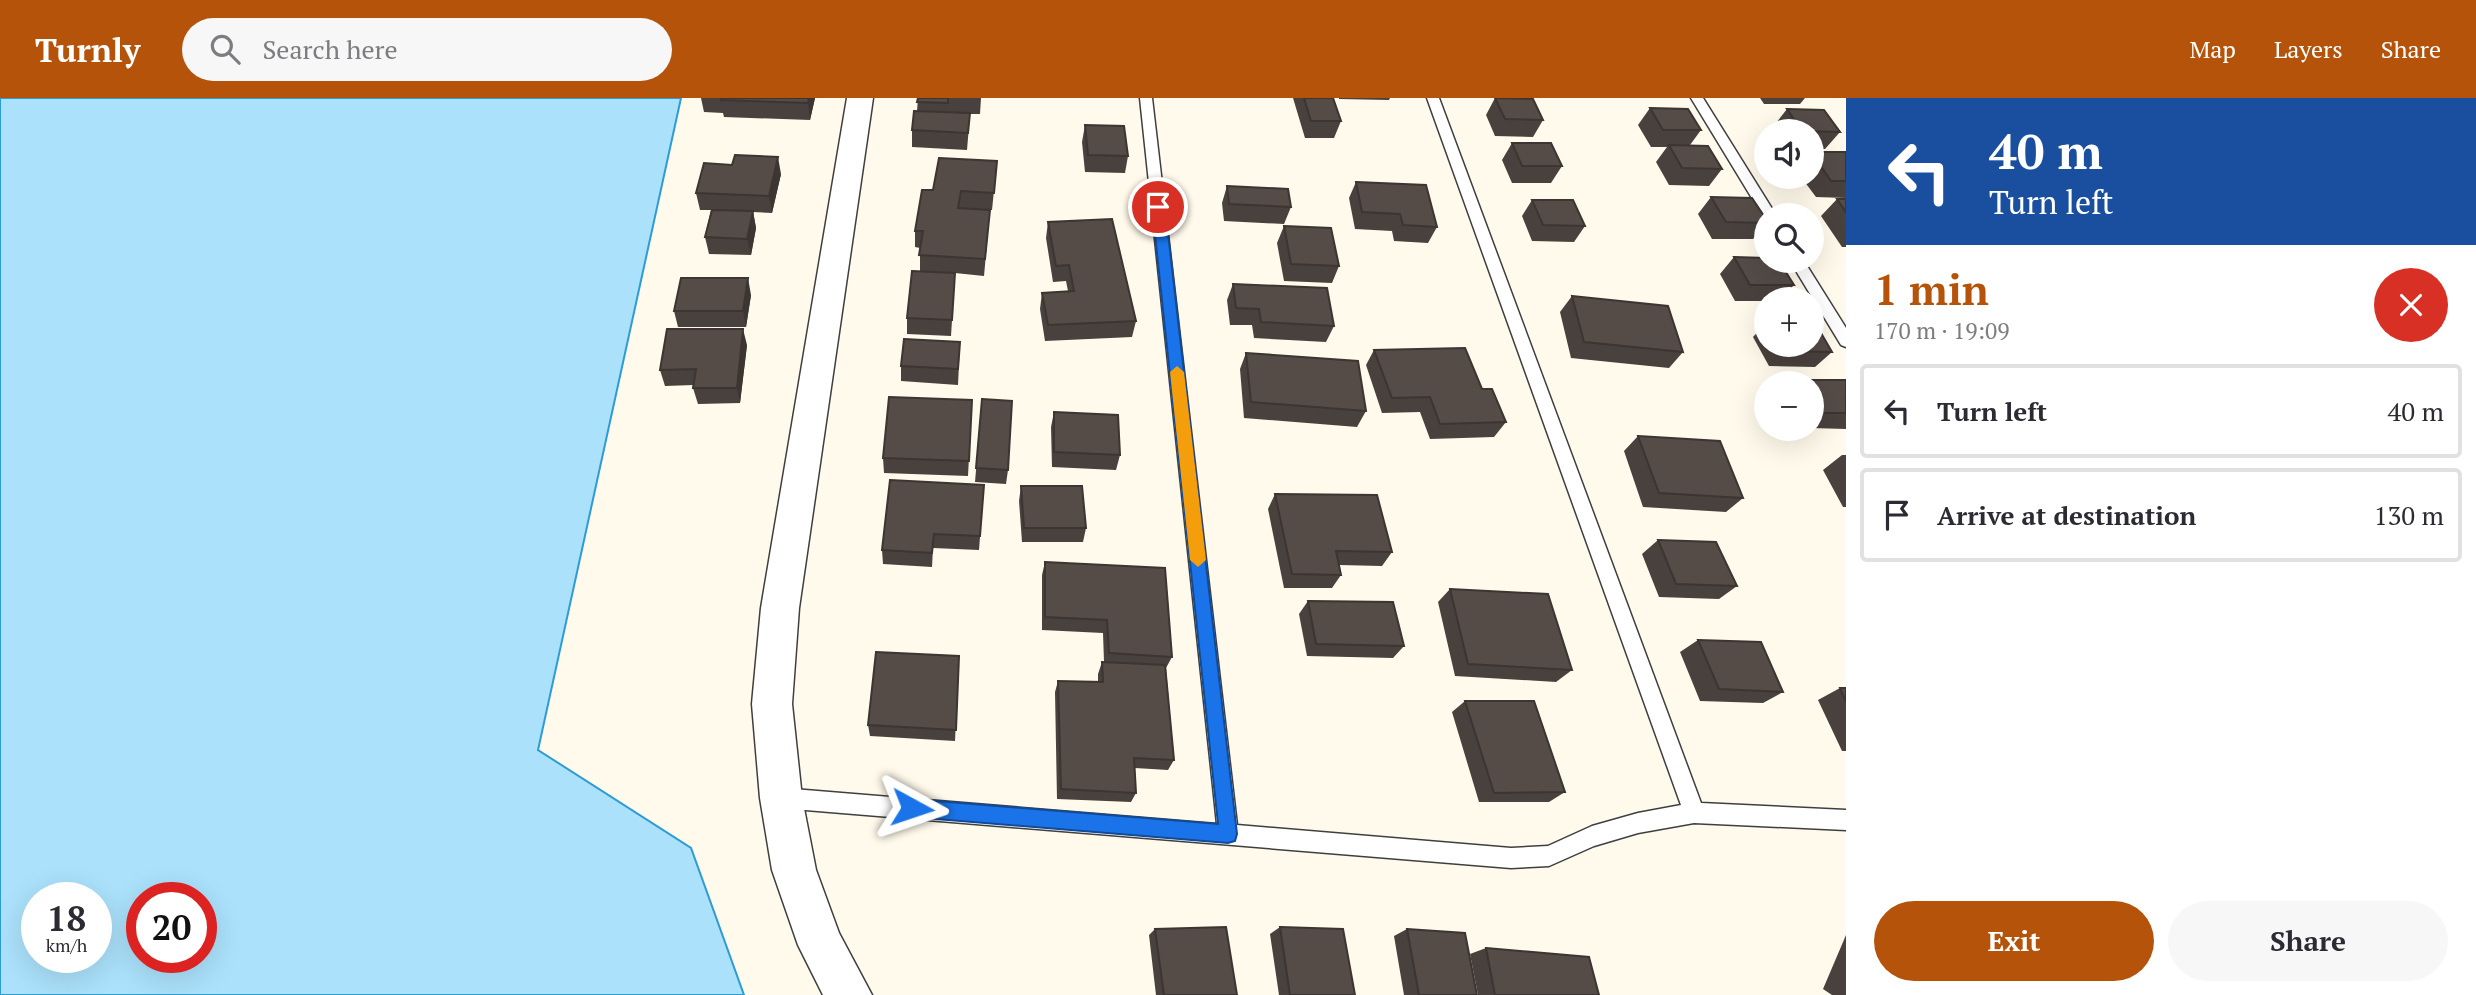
<!DOCTYPE html>
<meta charset="utf-8">
<style>
:root{--surface:#fff;--page:#f7f7f7;--text:#2b2b33;--muted:#7c7c81;--line:#e1e1e2;--accent:#b45309}
body{margin:0;font-family:"PT Serif",serif;background:var(--page);color:var(--text);height:100vh;display:flex;flex-direction:column;font-size:26px;white-space:nowrap}
*{box-sizing:border-box;margin:0}
p{font-size:23px;color:var(--muted)}
.icon{flex:none;width:38px;height:38px;fill:none;stroke:currentColor;stroke-width:2;stroke-linecap:round;stroke-linejoin:round}
.map{position:relative;flex:1;overflow:hidden}
.panel{display:flex;flex-direction:column;background:var(--surface);width:630px}
.panel>*{flex:none}
.banner{background:#1a4fa0;color:#fff;overflow:hidden}
.controls{position:absolute;left:1754px;top:21px;display:grid;gap:14px}
.controls a{display:grid;place-items:center;width:70px;height:70px;border-radius:50%;background:var(--surface);box-shadow:0 7px 28px #0002;font-size:35px}
.speed{position:absolute;left:21px;top:784px;display:flex;gap:14px;font-size:35px;font-weight:700;text-align:center}
.speed>*{display:grid;place-content:center;width:91px;height:91px;border-radius:50%;background:var(--surface);box-shadow:0 7px 28px #0002;line-height:1}
.speed small{font-size:18px;font-weight:400}
.speed .limit{border:10px solid #d22;background:#fff;color:#111}
.pin{position:absolute;display:grid;place-items:center;width:60px;height:60px;color:#fff;margin:-30px;border:4px solid #fff;border-radius:50%;box-shadow:0 2px 7px #0007}
.me{position:absolute;width:77px;margin:-38px;rotate:95deg;stroke-linejoin:round;filter:drop-shadow(0 0 5px #0008)}
.turn{display:flex;align-items:center;gap:24px;height:147px;padding:0 28px;font-size:32px}
.turn .icon{width:91px;height:91px;stroke-width:2.5}
.turn b{display:block;font-size:49px;line-height:60px}
.round{display:grid;place-items:center;flex:none;width:74px;height:74px;border-radius:37px;background:var(--page)}
.overview{display:flex;align-items:center;justify-content:space-between;height:119px;padding:0 28px}
h1{font-size:42px;font-weight:600;line-height:52px;color:var(--accent)}
.cta{display:flex;gap:14px;margin-top:auto;padding:14px 28px}
.cta a{flex:1;height:80px;border-radius:42px;background:var(--accent);color:#fff;font-size:28px;font-weight:600;line-height:80px;text-align:center}
.cta a+a{background:var(--page);color:var(--text)}
ul{padding:0;list-style:none}
li{display:flex;align-items:center;gap:21px;height:94px;margin:0 14px 10px;padding:0 14px;border:4px solid var(--line);border-radius:7px}
li div{flex:1}
li b{display:block;font-size:26px}
li em{font-style:normal}
header{display:flex;align-items:center;gap:42px;box-sizing:border-box;height:98px;padding:0 35px;background:var(--accent);color:#fff}
header strong{font-size:33px}
nav{display:flex;gap:38px;margin-inline-start:auto;font-size:24px}
.search{width:490px;height:63px;background:var(--page);display:flex;align-items:center;gap:18px;box-sizing:border-box;padding:0 24px;border-radius:38px;color:var(--muted);font-size:26px}
main{display:flex;flex:1;min-height:0}
.map>svg:first-child{display:block}
.water{fill:#abe1fb;stroke:#2c9cd7;stroke-width:2;fill-rule:evenodd}
.lines{fill:none;stroke-linecap:round;stroke-linejoin:round}
.service-casing{stroke:#3f3f3f;stroke-width:3}
.minor-casing{stroke:#3f3f3f;stroke-width:3}
.service{fill:#fff;fill-rule:evenodd}
.minor{fill:#fff;fill-rule:evenodd}
.wall{fill:#49413e}
.shaded-wall{fill:#3c3532}
.building{fill:#554c48;stroke:#3c3532;stroke-width:2}
.route{fill:#1a73e8;stroke:#114b97;stroke-width:2}
.slow{fill:#f59e0b}
</style>
<header>
<strong>Turnly</strong>
<div class="search"><svg class="icon" aria-label="search" viewBox="0 0 24 24"><circle cx="10" cy="10" r="6"/><path d="M15 15l6 6"/></svg>Search here</div>
<nav><a>Map</a><a>Layers</a><a>Share</a></nav>
</header>
<main>
<div class="map">
<svg width="1846" height="897" viewBox="0 0 1846 897">
<rect width="100%" height="100%" fill="#fffaeb"/>
<!-- water -->
<path class="water" d="M 0,0 L 681,0 L 538,652 L 691,750 L 744,897 L 0,897 ZM 37,800 L 96,800 L 96,859 L 37,859 ZM 142,800 L 201,800 L 201,859 L 142,859 Z"/>
<g class="lines">
<!-- service casing -->
<g class="service-casing">
<path id="service" d="M 1140,0 L 1152,0 L 1237,727 L 1511,750 L 1548,748 L 1592,728 L 1638,715 L 1681,707 L 1427,0 L 1439,0 L 1701,705 L 1846,712 L 1846,732 L 1694,725 L 1638,735 L 1594,748 L 1549,768 L 1511,770 L 781,710 L 774,707 L 771,700 L 774,693 L 781,690 L 1217,726 Z
M 1691,0 L 1703,0 L 1776,117 L 1766,117 L 1764,120 Z
M 1790,163 L 1804,163 L 1846,230 L 1846,249 L 1841,247 Z"/>
</g>
<!-- minor casing -->
<g class="minor-casing">
<path id="minor" d="M 847,0 L 873,0 L 799,510 L 792,606 L 802,700 L 816,772 L 839,835 L 872,897 L 823,897 L 798,847 L 772,772 L 760,700 L 752,606 L 761,510 Z"/>
</g>
<!-- service -->
<use href="#service" class="service"/>
<!-- minor -->
<use href="#minor" class="minor"/>
</g>
<!-- wall -->
<path class="wall" d="M 701,0 L 815,0 L 810,22 L 724,19 L 723,15 L 704,14 Z
M 918,0 L 981,0 L 980,16 L 970,16 L 967,52 L 912,49 L 912,32 L 917,13 Z
M 1293,0 L 1333,0 L 1341,23 L 1334,40 L 1305,40 Z
M 1339,0 L 1390,0 L 1389,2 L 1339,1 Z
M 1495,0 L 1543,22 L 1533,39 L 1495,38 L 1486,17 Z
M 1760,0 L 1805,0 L 1800,6 L 1764,6 Z
M 1650,10 L 1701,32 L 1690,47 L 1722,71 L 1709,88 L 1669,87 L 1656,64 L 1667,49 L 1651,49 L 1638,27 Z
M 1787,11 L 1840,34 L 1825,51 L 1811,51 L 1811,33 L 1776,33 L 1773,29 Z
M 1085,27 L 1128,58 L 1125,75 L 1085,74 L 1082,44 Z
M 1512,45 L 1562,68 L 1551,85 L 1512,85 L 1502,62 Z
M 1811,54 L 1846,54 L 1846,100 L 1816,99 L 1801,79 L 1811,79 Z
M 997,63 L 992,112 L 960,110 L 990,112 L 984,178 L 955,175 L 951,238 L 907,236 L 907,220 L 920,173 L 920,150 L 915,149 L 915,133 L 933,92 Z
M 781,76 L 772,115 L 753,114 L 756,130 L 751,157 L 709,156 L 705,139 L 711,112 L 700,112 L 696,95 Z
M 1356,84 L 1437,129 L 1428,145 L 1394,143 L 1392,133 L 1355,131 L 1349,100 Z
M 1227,88 L 1291,109 L 1284,126 L 1224,123 L 1222,105 Z
M 1711,99 L 1766,121 L 1766,127 L 1753,141 L 1712,141 L 1698,116 Z
M 1837,101 L 1846,101 L 1846,149 L 1842,149 L 1821,118 Z
M 1532,102 L 1585,128 L 1574,144 L 1532,143 L 1522,118 Z
M 1048,124 L 1136,223 L 1132,239 L 1045,243 L 1040,211 L 1042,195 L 1068,193 L 1066,183 L 1053,184 L 1046,140 Z
M 1284,128 L 1339,168 L 1332,185 L 1284,183 L 1277,145 Z
M 1734,159 L 1794,187 L 1781,201 L 1766,201 L 1766,203 L 1735,203 L 1720,176 Z
M 1233,186 L 1334,228 L 1326,244 L 1254,240 L 1252,227 L 1230,227 L 1227,202 Z
M 751,197 L 746,229 L 678,229 L 674,213 Z
M 1572,198 L 1683,254 L 1669,270 L 1571,260 L 1560,214 Z
M 1766,225 L 1766,247 L 1811,247 L 1832,254 L 1815,269 L 1769,268 L 1753,239 Z
M 960,244 L 958,287 L 901,283 L 901,268 Z
M 747,247 L 740,305 L 698,306 L 693,290 L 694,287 L 665,288 L 660,272 Z
M 1374,252 L 1482,291 L 1506,324 L 1494,339 L 1430,341 L 1420,314 L 1382,315 L 1366,267 Z
M 1246,255 L 1366,313 L 1357,329 L 1244,320 L 1240,271 Z
M 1803,282 L 1846,282 L 1846,331 L 1811,330 L 1811,285 L 1800,285 Z
M 982,301 L 1008,372 L 1006,386 L 975,384 Z
M 972,302 L 968,378 L 884,375 L 883,360 Z
M 1054,314 L 1120,357 L 1116,372 L 1052,369 L 1051,329 Z
M 1638,338 L 1743,400 L 1726,414 L 1643,409 L 1624,353 Z
M 1842,357 L 1846,357 L 1846,409 L 1843,409 L 1823,372 Z
M 984,387 L 979,452 L 933,450 L 932,469 L 883,466 L 882,452 Z
M 1021,388 L 1086,430 L 1083,444 L 1022,444 L 1019,403 Z
M 1275,396 L 1392,454 L 1382,468 L 1339,467 L 1341,477 L 1332,490 L 1284,490 L 1268,411 Z
M 1658,442 L 1737,488 L 1719,501 L 1659,499 L 1642,456 Z
M 1045,464 L 1172,559 L 1166,570 L 1174,662 L 1168,672 L 1135,670 L 1136,695 L 1131,704 L 1057,701 L 1055,594 L 1058,583 L 1098,584 L 1098,576 L 1102,564 L 1104,564 L 1103,535 L 1042,532 L 1042,477 Z
M 1450,491 L 1572,572 L 1556,584 L 1455,578 L 1438,504 Z
M 1308,503 L 1404,548 L 1393,560 L 1307,558 L 1299,516 Z
M 1698,542 L 1783,594 L 1763,605 L 1700,603 L 1680,554 Z
M 959,558 L 955,643 L 870,638 L 868,627 Z
M 1840,590 L 1846,590 L 1846,653 L 1842,653 L 1818,602 Z
M 1465,603 L 1565,694 L 1549,704 L 1479,704 L 1452,614 Z
M 1280,829 L 1355,897 L 1279,897 L 1270,836 Z
M 1155,831 L 1237,897 L 1156,897 L 1149,837 Z
M 1407,831 L 1477,897 L 1404,897 L 1394,838 Z
M 1846,837 L 1846,897 L 1832,897 L 1823,891 Z
M 1486,850 L 1599,897 L 1478,897 L 1470,856 Z"/>
<!-- shaded-wall -->
<path class="shaded-wall" d="M 809,0 L 815,0 L 810,22 L 808,5 Z
M 778,59 L 781,76 L 772,115 L 769,98 Z
M 753,113 L 756,130 L 751,157 L 747,141 Z
M 748,180 L 751,197 L 746,229 L 743,213 Z
M 743,231 L 747,247 L 740,305 L 737,290 Z"/>
<!-- building -->
<path class="building" d="M 721,0 L 809,0 L 808,5 L 721,2 Z
M 918,0 L 948,0 L 948,5 L 917,4 Z
M 1304,0 L 1333,0 L 1341,23 L 1311,23 Z
M 1495,0 L 1533,1 L 1543,22 L 1505,21 Z
M 1650,10 L 1688,11 L 1701,32 L 1663,32 Z
M 1787,11 L 1824,12 L 1840,34 L 1802,33 Z
M 914,13 L 970,15 L 968,35 L 912,32 Z
M 1085,27 L 1124,28 L 1128,58 L 1088,57 Z
M 1512,45 L 1551,45 L 1562,68 L 1522,68 Z
M 1669,47 L 1708,48 L 1722,71 L 1682,70 Z
M 1811,54 L 1846,54 L 1846,83 L 1831,83 Z
M 735,57 L 778,59 L 769,98 L 696,95 L 704,65 L 732,67 Z
M 939,60 L 997,63 L 994,95 L 961,93 L 958,110 L 990,112 L 985,161 L 919,157 L 923,133 L 915,133 L 922,92 L 933,92 Z
M 1356,84 L 1426,87 L 1437,129 L 1403,127 L 1400,116 L 1362,114 Z
M 1227,88 L 1288,91 L 1291,109 L 1229,106 Z
M 1711,99 L 1752,100 L 1766,121 L 1766,125 L 1726,124 Z
M 1837,101 L 1846,101 L 1846,114 Z
M 1532,102 L 1573,102 L 1585,128 L 1543,127 Z
M 712,112 L 753,113 L 747,141 L 705,139 Z
M 1112,121 L 1136,223 L 1048,227 L 1042,195 L 1074,193 L 1069,167 L 1056,168 L 1048,124 Z
M 1284,128 L 1331,130 L 1339,168 L 1291,166 Z
M 1734,159 L 1766,160 L 1766,163 L 1779,163 L 1794,187 L 1750,187 Z
M 912,173 L 955,175 L 952,222 L 907,220 Z
M 681,180 L 748,180 L 743,213 L 674,213 Z
M 1233,186 L 1327,190 L 1334,228 L 1261,224 L 1259,211 L 1236,210 Z
M 1572,198 L 1668,208 L 1683,254 L 1584,244 Z
M 1811,223 L 1814,223 L 1832,254 L 1786,253 L 1783,247 L 1811,247 Z
M 667,231 L 743,231 L 737,290 L 693,290 L 696,271 L 660,272 Z
M 904,241 L 960,244 L 958,271 L 901,268 Z
M 1465,250 L 1482,291 L 1492,291 L 1506,324 L 1440,326 L 1430,299 L 1392,300 L 1374,252 Z
M 1246,255 L 1358,263 L 1366,313 L 1251,304 Z
M 1803,282 L 1846,282 L 1846,315 L 1823,315 L 1811,295 L 1811,285 L 1805,285 Z
M 889,299 L 972,302 L 969,363 L 883,360 Z
M 982,301 L 1012,303 L 1008,372 L 976,370 Z
M 1054,314 L 1118,317 L 1120,357 L 1054,354 Z
M 1638,338 L 1720,343 L 1743,400 L 1659,395 Z
M 890,382 L 984,387 L 980,438 L 934,436 L 932,455 L 882,452 Z
M 1021,388 L 1082,388 L 1086,430 L 1024,430 Z
M 1275,396 L 1377,397 L 1392,454 L 1336,453 L 1341,477 L 1292,476 Z
M 1658,442 L 1716,444 L 1737,488 L 1676,486 Z
M 1045,464 L 1165,470 L 1172,559 L 1109,555 L 1107,522 L 1045,519 Z
M 1450,491 L 1548,496 L 1572,572 L 1468,566 Z
M 1308,503 L 1393,504 L 1404,548 L 1316,546 Z
M 1698,542 L 1761,544 L 1783,594 L 1719,591 Z
M 876,554 L 959,558 L 956,632 L 868,627 Z
M 1102,564 L 1165,567 L 1174,662 L 1134,660 L 1136,695 L 1061,691 L 1058,583 L 1103,584 Z
M 1840,590 L 1846,590 L 1846,604 Z
M 1465,603 L 1534,603 L 1565,694 L 1494,695 Z
M 1226,829 L 1237,897 L 1164,897 L 1155,831 Z
M 1280,829 L 1343,831 L 1355,897 L 1290,897 Z
M 1407,831 L 1465,835 L 1477,897 L 1419,897 Z
M 1486,850 L 1589,859 L 1599,897 L 1495,897 Z"/>
<!-- route -->
<path class="route" d="M 1158,105 L 1165,109 L 1237,736 L 1235,743 L 1228,745 L 912,719 L 906,717 L 903,710 L 906,704 L 912,701 L 1218,726 L 1152,109 Z"/>
<!-- slow -->
<path class="slow" d="M 1177,268 L 1184,274 L 1206,462 L 1198,469 L 1190,462 L 1170,274 Z"/>
</svg>
<div class="controls">
<a><svg class="icon" aria-label="sound" viewBox="0 0 24 24"><path d="M4 9h4l5-4v14l-5-4H4zM17 9q2 3 0 6"/></svg></a>
<a><svg class="icon" aria-label="search" viewBox="0 0 24 24"><circle cx="10" cy="10" r="6"/><path d="M15 15l6 6"/></svg></a>
<a>+</a>
<a>−</a>
</div>
<div class="speed"><div>18<small>km/h</small></div><div class="limit">20</div></div>
<div class="pin" style="left:1158px;top:109px;background:#d93025"><svg class="icon" aria-label="arrive" viewBox="0 0 24 24"><path d="M6 21V4h12l-3 4 3 4H6"/></svg></div>
<svg class="me" style="left:912px;top:710px" viewBox="-20 -20 40 40"><path d="M0-17L14 15 0 8-14 15z" fill="#1a73e8" stroke="#fff" stroke-width="4"/></svg>
</div>
<section class="panel">
<div class="banner">
<div class="turn"><svg class="icon" aria-label="left" viewBox="0 0 24 24"><path d="M17 20v-9H6M10 6l-5 5 5 5"/></svg><div><b>40 m</b>Turn left</div></div>
</div>
<div class="overview"><div><h1>1 min</h1><p>170 m · 19:09</p></div><a class="round" style="background:#d93025;color:#fff"><svg class="icon" aria-label="close" viewBox="0 0 24 24"><path d="M6 6l12 12M18 6L6 18"/></svg></a></div>
<ul>
<li><svg class="icon" aria-label="left" viewBox="0 0 24 24"><path d="M17 20v-9H6M10 6l-5 5 5 5"/></svg><div><b>Turn left</b></div><em>40 m</em></li>
<li><svg class="icon" aria-label="arrive" viewBox="0 0 24 24"><path d="M6 21V4h12l-3 4 3 4H6"/></svg><div><b>Arrive at destination</b></div><em>130 m</em></li>
</ul>
<div class="cta"><a>Exit</a><a>Share</a></div>
</section>
</main>
